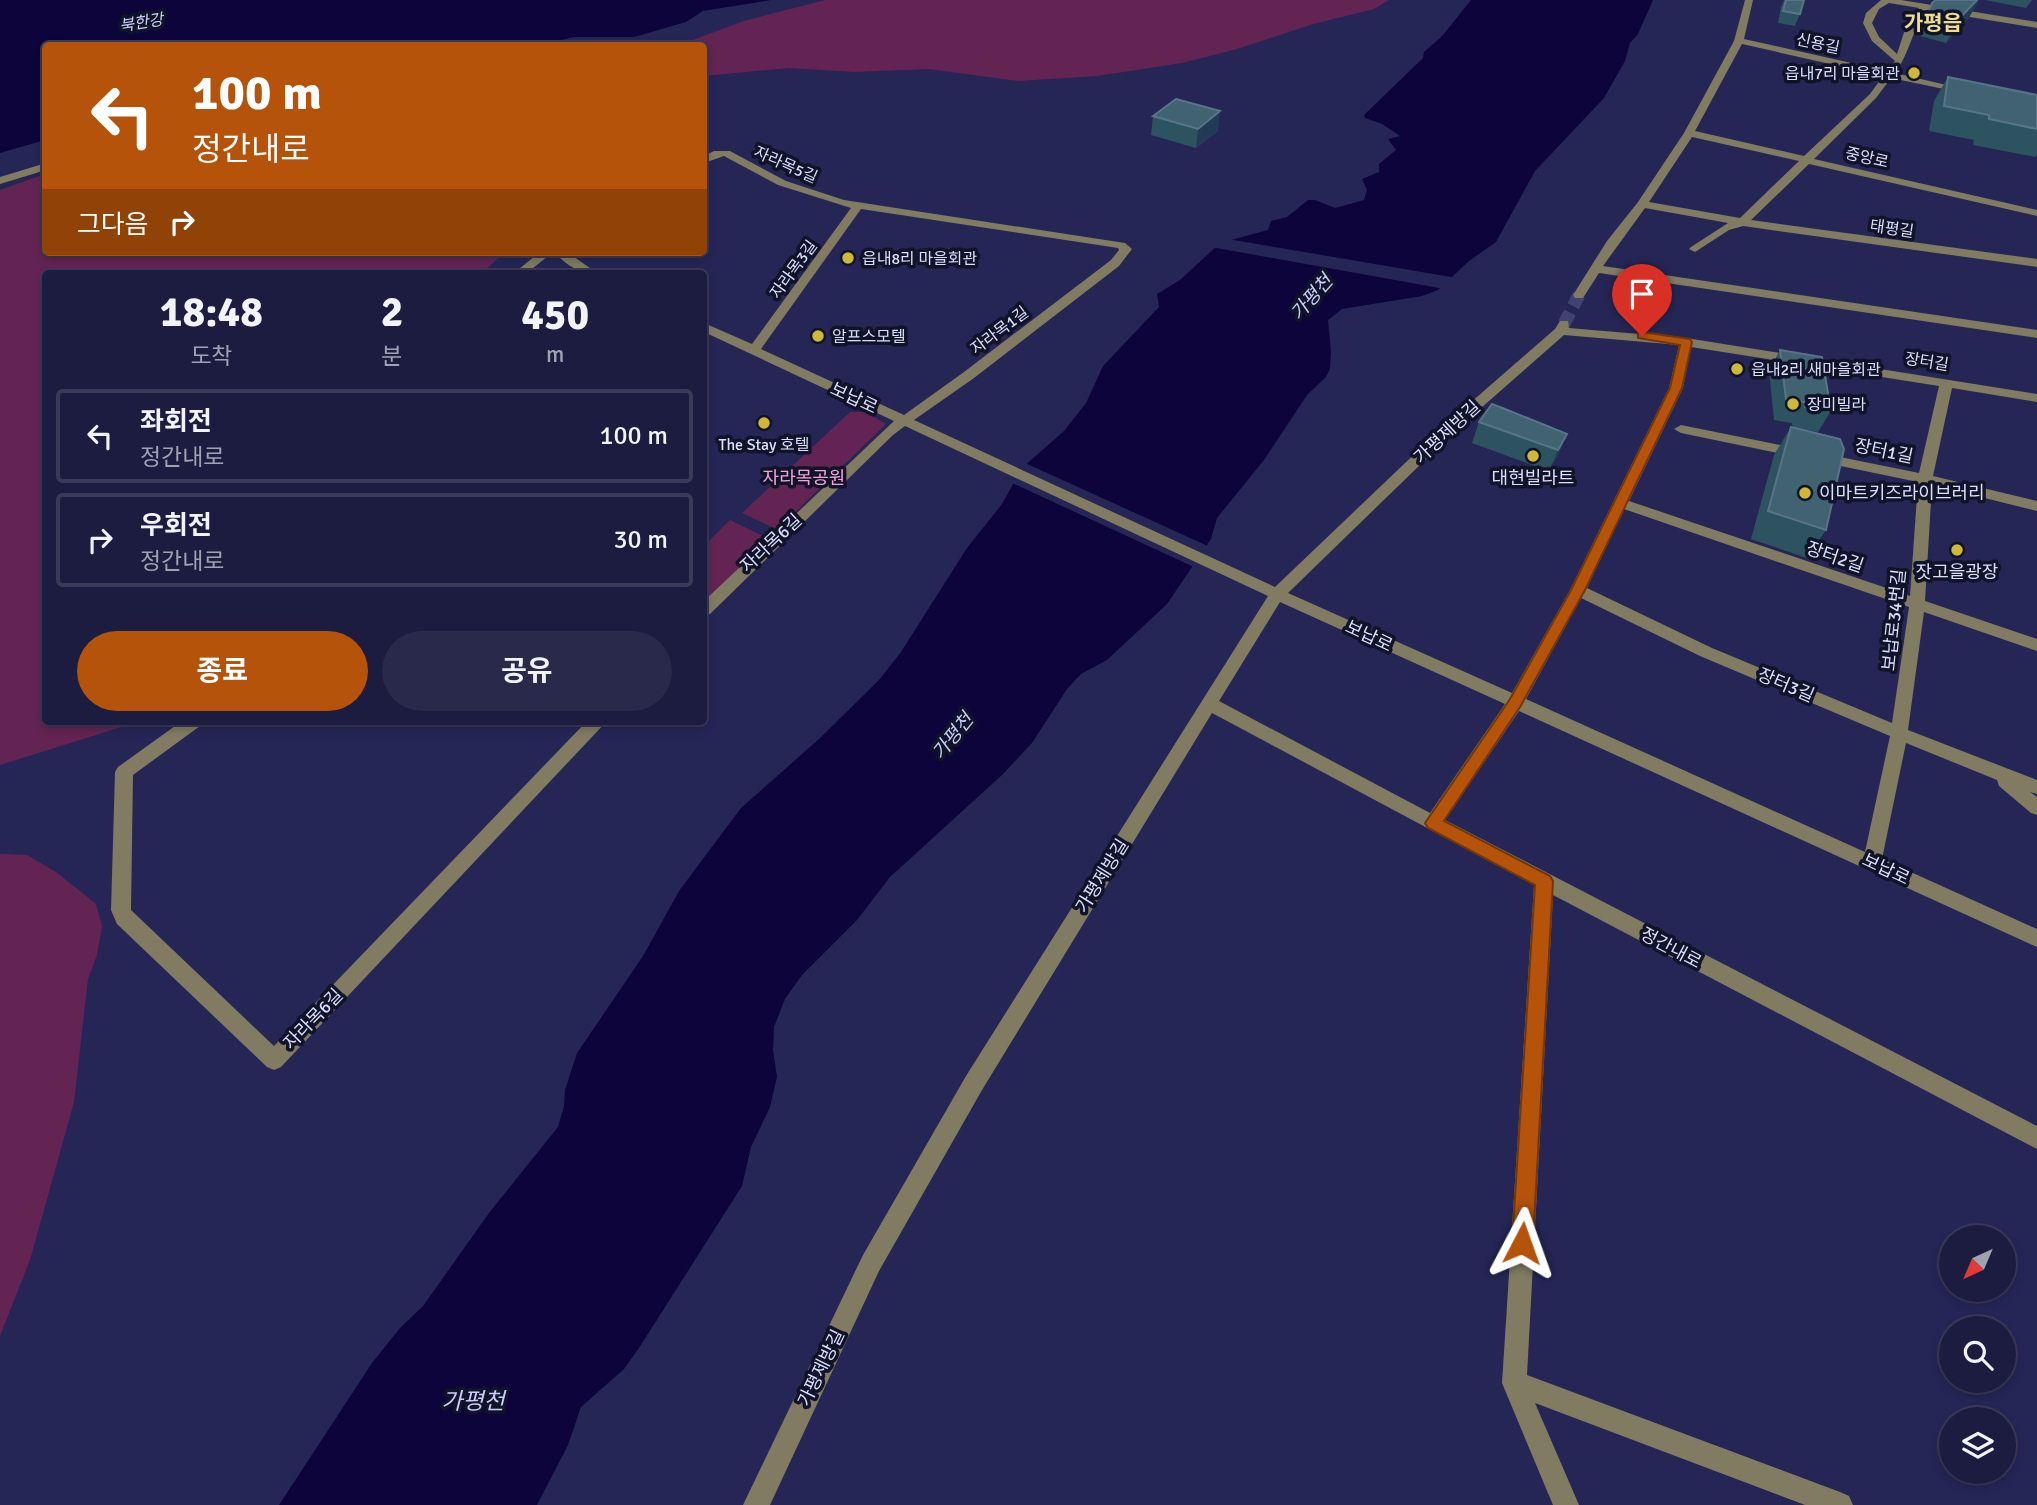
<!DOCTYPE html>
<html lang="ko">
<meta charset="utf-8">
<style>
:root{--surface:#1c1c40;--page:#29294b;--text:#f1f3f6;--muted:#a0a1b1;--line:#3a3a59;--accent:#b45309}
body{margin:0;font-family:Signika,"Noto Sans KR",sans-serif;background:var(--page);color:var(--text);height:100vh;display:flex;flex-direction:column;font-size:26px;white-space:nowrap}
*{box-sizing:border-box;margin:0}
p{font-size:23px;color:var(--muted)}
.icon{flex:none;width:38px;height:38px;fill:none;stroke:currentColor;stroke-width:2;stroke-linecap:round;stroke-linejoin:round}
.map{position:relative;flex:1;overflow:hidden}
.panel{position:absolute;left:42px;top:270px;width:665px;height:455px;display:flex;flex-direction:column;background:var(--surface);border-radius:7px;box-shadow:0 4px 10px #0003,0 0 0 2px var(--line)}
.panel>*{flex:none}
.top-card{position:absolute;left:42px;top:42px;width:665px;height:214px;border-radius:7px;box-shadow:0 4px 10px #0003,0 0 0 2px var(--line);background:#b45309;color:#fff;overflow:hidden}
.needle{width:46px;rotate:224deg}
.tools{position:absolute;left:1939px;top:1225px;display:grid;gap:14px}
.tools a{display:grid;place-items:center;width:77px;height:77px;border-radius:50%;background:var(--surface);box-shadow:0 4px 10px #0003,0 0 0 2px var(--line);font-size:35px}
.pin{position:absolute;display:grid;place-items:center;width:60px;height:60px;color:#fff;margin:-72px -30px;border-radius:50% 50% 50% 0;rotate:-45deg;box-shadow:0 0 7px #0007}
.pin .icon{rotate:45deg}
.me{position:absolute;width:77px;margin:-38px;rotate:4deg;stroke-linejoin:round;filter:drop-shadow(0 0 5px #0008)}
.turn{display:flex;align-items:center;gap:24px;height:147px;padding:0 35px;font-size:32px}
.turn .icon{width:91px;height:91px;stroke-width:2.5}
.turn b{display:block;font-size:49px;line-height:60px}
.then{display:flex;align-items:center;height:66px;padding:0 35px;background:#0003;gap:14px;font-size:26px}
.eta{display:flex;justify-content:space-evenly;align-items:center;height:119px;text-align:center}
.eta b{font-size:42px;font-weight:700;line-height:49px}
.cta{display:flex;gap:14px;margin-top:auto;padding:14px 35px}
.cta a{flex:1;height:80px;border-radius:42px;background:var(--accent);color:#fff;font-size:28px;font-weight:700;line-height:80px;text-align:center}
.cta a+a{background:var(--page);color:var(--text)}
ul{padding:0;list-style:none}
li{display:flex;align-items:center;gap:21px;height:94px;margin:0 14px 10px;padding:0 21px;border:4px solid var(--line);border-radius:7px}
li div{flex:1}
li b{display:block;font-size:26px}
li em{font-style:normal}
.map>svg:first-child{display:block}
.green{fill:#632453}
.water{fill:#0d043b}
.pier{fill:#252656}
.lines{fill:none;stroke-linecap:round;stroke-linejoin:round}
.minor-tunnel{stroke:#40426f;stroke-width:13;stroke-dasharray:13 7;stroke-linecap:butt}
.minor{fill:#807b61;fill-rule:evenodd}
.wall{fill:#2d5360}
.shaded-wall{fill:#223a55}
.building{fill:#406271;stroke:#587587;stroke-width:2}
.route{fill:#b45309;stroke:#753606;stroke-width:2}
.poi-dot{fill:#cfb837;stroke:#111328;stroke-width:2.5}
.labels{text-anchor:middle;stroke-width:7;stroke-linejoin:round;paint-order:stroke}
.far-water-label{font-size:16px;font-style:italic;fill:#c7cef9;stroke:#111328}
.far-street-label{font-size:16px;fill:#dbdffe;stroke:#111328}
.far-poi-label{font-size:16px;fill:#dbdffe;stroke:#111328;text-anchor:start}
.street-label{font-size:18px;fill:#dbdffe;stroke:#111328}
.park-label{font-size:18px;fill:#f6a3dd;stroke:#111328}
.poi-label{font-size:18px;fill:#dbdffe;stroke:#111328}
.water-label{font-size:19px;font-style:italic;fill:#c7cef9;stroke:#111328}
.far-district-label{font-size:21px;font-weight:bold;fill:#edde8f;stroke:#111328}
.near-water-label{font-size:23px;font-style:italic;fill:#c7cef9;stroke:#111328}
</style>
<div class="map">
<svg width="2037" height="1505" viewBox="0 0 2037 1505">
<rect width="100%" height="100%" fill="#252656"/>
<!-- green -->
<path class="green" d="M 825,0 L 1389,0 L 1374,9 L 1313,24 L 1237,49 L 1182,63 L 1097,76 L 1018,81 L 929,69 L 855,72 L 788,68 L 704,76 L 704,46 L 679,45 L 744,21 Z
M 45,174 L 46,252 L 505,252 L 482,273 L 46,273 L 46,721 L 179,721 L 171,724 L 131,724 L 0,765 L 0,190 Z
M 850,412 L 866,412 L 886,424 L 779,528 L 774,528 L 742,513 Z
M 730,520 L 767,538 L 704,605 L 704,546 Z
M 0,854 L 27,855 L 56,872 L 96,904 L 102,926 L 97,955 L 88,979 L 74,1102 L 30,1260 L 0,1336 Z"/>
<!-- water -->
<path class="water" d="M 0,0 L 771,0 L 703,11 L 686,22 L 634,37 L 574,37 L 541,45 L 46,46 L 45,140 L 0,153 Z
M 1471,0 L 1653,0 L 1638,34 L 1630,43 L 1625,61 L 1604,98 L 1535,171 L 1496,242 L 1469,261 L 1438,290 L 1422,296 L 1342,309 L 1328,320 L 1331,352 L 1330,369 L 1326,377 L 1307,395 L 1264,460 L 1217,518 L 1211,539 L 1167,604 L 1107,660 L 1081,674 L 1067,689 L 1032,743 L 1002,775 L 890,877 L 857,920 L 802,975 L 785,999 L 774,1027 L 773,1050 L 777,1077 L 770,1107 L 751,1147 L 742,1186 L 639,1348 L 624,1369 L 581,1407 L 568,1445 L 537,1505 L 279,1505 L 372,1363 L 400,1328 L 423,1306 L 489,1213 L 558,1127 L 564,1106 L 565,1090 L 577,1053 L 643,956 L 679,891 L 741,808 L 819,739 L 879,680 L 901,652 L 967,548 L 1002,504 L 1022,468 L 1064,431 L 1086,403 L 1103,366 L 1159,307 L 1157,294 L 1180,280 L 1220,243 L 1268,230 L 1271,221 L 1287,217 L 1308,200 L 1315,200 L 1335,208 L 1364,200 L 1367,190 L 1362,179 L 1379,172 L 1379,164 L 1396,150 L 1388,139 L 1400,136 L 1382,124 L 1365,118 L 1364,115 L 1423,58 L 1424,52 L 1443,35 Z"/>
<!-- pier -->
<path class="pier" d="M 1222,238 L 1457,278 L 1445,289 L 1211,247 Z
M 1023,462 L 1210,547 L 1196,568 L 1010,482 Z"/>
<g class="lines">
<!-- minor-tunnel -->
<path class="minor-tunnel" d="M 1564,324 L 1579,295"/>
<!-- minor -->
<path class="minor" d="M 1745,0 L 1753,0 L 1744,39 L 1887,71 L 1895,61 L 1872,41 L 1863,23 L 1866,13 L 1881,0 L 1901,0 L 2037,22 L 2037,28 L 1927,10 C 1912,29 1910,53 1895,73 L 1968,90 L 1968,94 L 1891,78 L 1876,98 L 1814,159 L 2037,210 L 2037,216 L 1809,164 L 1751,220 L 2037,259 L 2037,267 L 1743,226 L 1729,230 L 1695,252 L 1689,249 L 1691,247 L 1728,223 L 1645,208 L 1603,266 L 2037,330 L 2037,338 L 1599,273 L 1583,298 L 1575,298 L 1573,295 L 1607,241 L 1638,202 L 1684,133 L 1734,41 ZM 1889,3 L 1919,8 L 1907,23 L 1897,54 L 1879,37 L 1872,23 L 1879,9 ZM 1742,44 L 1883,76 L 1870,94 L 1804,156 L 1695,131 ZM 1692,137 L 1799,161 L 1740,218 L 1649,202 Z
M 714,151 L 730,151 L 786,181 L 844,200 L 1125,243 L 1132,249 L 1119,266 L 974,378 L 914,420 L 1275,587 L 1446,424 L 1555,329 L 1560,321 L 1568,321 L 1569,328 L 1686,338 L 2037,394 L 2037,402 L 1952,388 L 1933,476 L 2037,501 L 2037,511 L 1932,485 L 1925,601 L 2037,639 L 2037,651 L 1924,612 L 1908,730 L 2037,780 L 2037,794 L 2030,792 L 2037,797 L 2037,815 L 2031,813 L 1999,786 L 1997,780 L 1906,743 L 1882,859 L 2037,929 L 2037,947 L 1519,711 L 1445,820 L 2037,1126 L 2037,1149 L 1553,895 L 1527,1375 L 1840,1492 L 1849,1496 L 1853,1505 L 1805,1505 L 1535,1403 L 1579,1505 L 1553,1505 L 1502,1383 L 1534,885 L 1212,713 L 982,1090 L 879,1271 L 770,1505 L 743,1505 L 863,1255 L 966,1076 L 1268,596 L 905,426 L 893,435 L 710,614 L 704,615 L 704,601 L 894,421 L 704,332 L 704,323 L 752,344 L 851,208 L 778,185 L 724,156 L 704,163 L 704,156 ZM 861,209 L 1118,248 L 1119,250 L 1111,260 L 964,372 L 904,415 L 761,349 ZM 1564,335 L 1679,345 L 1669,388 L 1570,590 L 1512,693 L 1288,593 L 1456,430 ZM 1691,347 L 1939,386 L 1919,473 L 1681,425 L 1674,429 L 1681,433 L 1918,482 L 1910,596 L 1629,501 L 1683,388 ZM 1624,509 L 1909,607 L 1892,723 L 1712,648 L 1587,588 ZM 1581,598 L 1700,656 L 1890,736 L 1865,852 L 1526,699 ZM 1280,602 L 1505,704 L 1430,813 L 1219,701 Z
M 46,163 L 46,170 L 0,184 L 0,177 Z
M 540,252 L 553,252 L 527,273 L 514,273 Z
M 555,252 L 567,252 L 597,273 C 579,273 566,266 555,252 Z
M 182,721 L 203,721 L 200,726 L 133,775 L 131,910 L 274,1046 L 587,721 L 607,721 L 281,1067 L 274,1070 L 267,1067 L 117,924 L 111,910 L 115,772 L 118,767 Z"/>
</g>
<!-- wall -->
<path class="wall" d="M 1784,0 L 1804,0 L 1800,14 L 1795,26 L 1778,23 L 1781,7 Z
M 1936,0 L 1979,0 L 1968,19 L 1946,43 L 1916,35 L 1932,3 Z
M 1985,0 L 2032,0 L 2026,8 Z
M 1948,77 L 2037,95 L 2037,155 L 2035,157 L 1973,145 L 1974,140 L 1929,131 L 1934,101 Z
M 1153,116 L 1218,131 L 1196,148 L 1151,135 Z
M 1780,350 L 1831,411 L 1818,432 L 1796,428 L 1826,530 L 1807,558 L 1751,539 L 1774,455 L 1791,427 L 1793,428 L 1792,423 L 1774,420 L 1769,371 Z
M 1479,422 L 1567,434 L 1558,455 L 1549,471 L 1472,443 Z"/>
<!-- shaded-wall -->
<path class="shaded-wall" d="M 1977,0 L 1979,0 L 1968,19 L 1946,43 L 1959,19 Z
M 1220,111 L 1218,131 L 1196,148 L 1198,129 Z
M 1567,434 L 1558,455 L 1549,471 L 1558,450 Z"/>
<!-- building -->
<path class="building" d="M 1786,0 L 1804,0 L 1800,14 L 1783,11 Z
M 1936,0 L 1977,0 L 1959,19 L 1929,11 L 1932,3 Z
M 1948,77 L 2037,95 L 2037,129 L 1989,119 L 1989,115 L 1944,106 Z
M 1176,99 L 1220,111 L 1198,129 L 1153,116 Z
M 1780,350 L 1822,357 L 1831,411 L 1805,407 L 1804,402 L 1786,399 Z
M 1492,404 L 1510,411 L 1567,434 L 1558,450 L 1479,422 Z
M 1791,427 L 1840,439 L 1844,449 L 1826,530 L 1768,511 Z"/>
<!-- route -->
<path class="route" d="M 1642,332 L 1690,339 L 1692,342 L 1682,388 L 1585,590 L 1520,707 L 1444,821 L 1550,876 L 1553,881 L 1533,1243 L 1530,1251 L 1522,1254 L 1515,1251 L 1512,1243 L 1535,885 L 1428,828 L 1425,823 L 1510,699 L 1571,590 L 1670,388 L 1680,345 L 1638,338 L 1638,333 Z"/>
<!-- markers -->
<g class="poi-dot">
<circle cx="1914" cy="73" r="7"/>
<circle cx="848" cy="258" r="7"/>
<circle cx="818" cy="336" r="7"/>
<circle cx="1737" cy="369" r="7"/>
<circle cx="1793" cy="404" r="7"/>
<circle cx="764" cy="423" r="7"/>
<circle cx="1533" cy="456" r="7"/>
<circle cx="1805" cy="493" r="7"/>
<circle cx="1957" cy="550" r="7"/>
</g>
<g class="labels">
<!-- far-water labels -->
<g class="far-water-label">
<text transform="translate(141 22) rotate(-9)" y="6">북한강</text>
</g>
<!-- far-street labels -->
<g class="far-street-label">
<text transform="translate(1818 43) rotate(12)" y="6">신용길</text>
<text transform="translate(1867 157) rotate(13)" y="6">중앙로</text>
<text transform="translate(786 164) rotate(24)" y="6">자라목5길</text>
<text transform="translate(1892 228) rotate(8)" y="6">태평길</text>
<text transform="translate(793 269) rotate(-54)" y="6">자라목3길</text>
<text transform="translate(999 330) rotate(-37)" y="6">자라목1길</text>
<text transform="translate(1927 361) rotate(9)" y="6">장터길</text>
</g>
<!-- far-poi labels -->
<g class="far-poi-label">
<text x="1900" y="79" text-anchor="end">읍내7리 마을회관</text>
<text x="862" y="264">읍내8리 마을회관</text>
<text x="832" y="342">알프스모텔</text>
<text x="1751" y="375">읍내2리 새마을회관</text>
<text x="1807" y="410">장미빌라</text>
<text x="764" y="450" text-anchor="middle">The Stay 호텔</text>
</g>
<!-- street labels -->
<g class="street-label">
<text transform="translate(854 398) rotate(25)" y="6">보납로</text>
<text transform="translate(1447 432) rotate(-43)" y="6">가평제방길</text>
<text transform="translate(1884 451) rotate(12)" y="6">장터1길</text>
<text transform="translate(771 543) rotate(-43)" y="6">자라목6길</text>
<text transform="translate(1835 557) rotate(19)" y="6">장터2길</text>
<text transform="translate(1894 620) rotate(-84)" y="6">보납로34번길</text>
<text transform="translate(1369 636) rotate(25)" y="6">보납로</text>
<text transform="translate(1786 685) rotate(23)" y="6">장터3길</text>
<text transform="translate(1886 869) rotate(25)" y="6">보납로</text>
<text transform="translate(1102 876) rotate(-58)" y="6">가평제방길</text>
<text transform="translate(1671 948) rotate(28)" y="6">정간내로</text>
<text transform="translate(313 1019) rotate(-46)" y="6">자라목6길</text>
<text transform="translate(821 1368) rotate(-64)" y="6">가평제방길</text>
</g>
<!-- park labels -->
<g class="park-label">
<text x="804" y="484">자라목공원</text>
</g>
<!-- poi labels -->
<g class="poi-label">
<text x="1533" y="484">대현빌라트</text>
<text x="1819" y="499" text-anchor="start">이마트키즈라이브러리</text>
<text x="1957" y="578">잣고을광장</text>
</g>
<!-- water labels -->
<g class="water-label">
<text transform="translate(1311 297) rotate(-49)" y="7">가평천</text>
<text transform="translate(952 736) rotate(-51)" y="7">가평천</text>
</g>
<!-- far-district labels -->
<g class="far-district-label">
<text x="1933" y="30">가평읍</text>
</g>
<!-- near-water labels -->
<g class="near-water-label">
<text x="473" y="1409">가평천</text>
</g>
</g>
</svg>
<div class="tools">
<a><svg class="needle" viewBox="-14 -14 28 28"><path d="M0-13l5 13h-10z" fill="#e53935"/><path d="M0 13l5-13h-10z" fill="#a0a1b1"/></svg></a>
<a><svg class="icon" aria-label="search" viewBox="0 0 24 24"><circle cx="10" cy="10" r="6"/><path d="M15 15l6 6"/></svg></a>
<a><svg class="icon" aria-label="layers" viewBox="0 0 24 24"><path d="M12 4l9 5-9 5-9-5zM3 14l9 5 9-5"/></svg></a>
</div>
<div class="pin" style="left:1642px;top:336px;background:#d93025"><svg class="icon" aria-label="arrive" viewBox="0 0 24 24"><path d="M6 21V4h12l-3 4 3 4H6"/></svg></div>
<svg class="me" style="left:1522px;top:1243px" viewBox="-20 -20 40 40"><path d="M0-17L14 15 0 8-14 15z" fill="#b45309" stroke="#fff" stroke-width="4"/></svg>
<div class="top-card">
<div class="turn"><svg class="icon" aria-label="left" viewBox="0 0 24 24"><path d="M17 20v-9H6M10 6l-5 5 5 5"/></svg><div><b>100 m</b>정간내로</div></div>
<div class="then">그다음<svg class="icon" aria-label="right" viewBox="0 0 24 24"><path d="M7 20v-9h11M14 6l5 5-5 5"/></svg></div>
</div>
<section class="panel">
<div class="eta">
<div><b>18:48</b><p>도착</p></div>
<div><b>2</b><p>분</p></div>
<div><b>450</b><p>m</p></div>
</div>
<ul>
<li><svg class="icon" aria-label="left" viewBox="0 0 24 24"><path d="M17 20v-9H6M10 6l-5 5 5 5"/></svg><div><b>좌회전</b><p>정간내로</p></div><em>100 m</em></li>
<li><svg class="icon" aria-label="right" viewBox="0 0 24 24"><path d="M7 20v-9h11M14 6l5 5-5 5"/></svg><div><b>우회전</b><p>정간내로</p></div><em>30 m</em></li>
</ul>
<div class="cta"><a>종료</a><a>공유</a></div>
</section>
</div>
